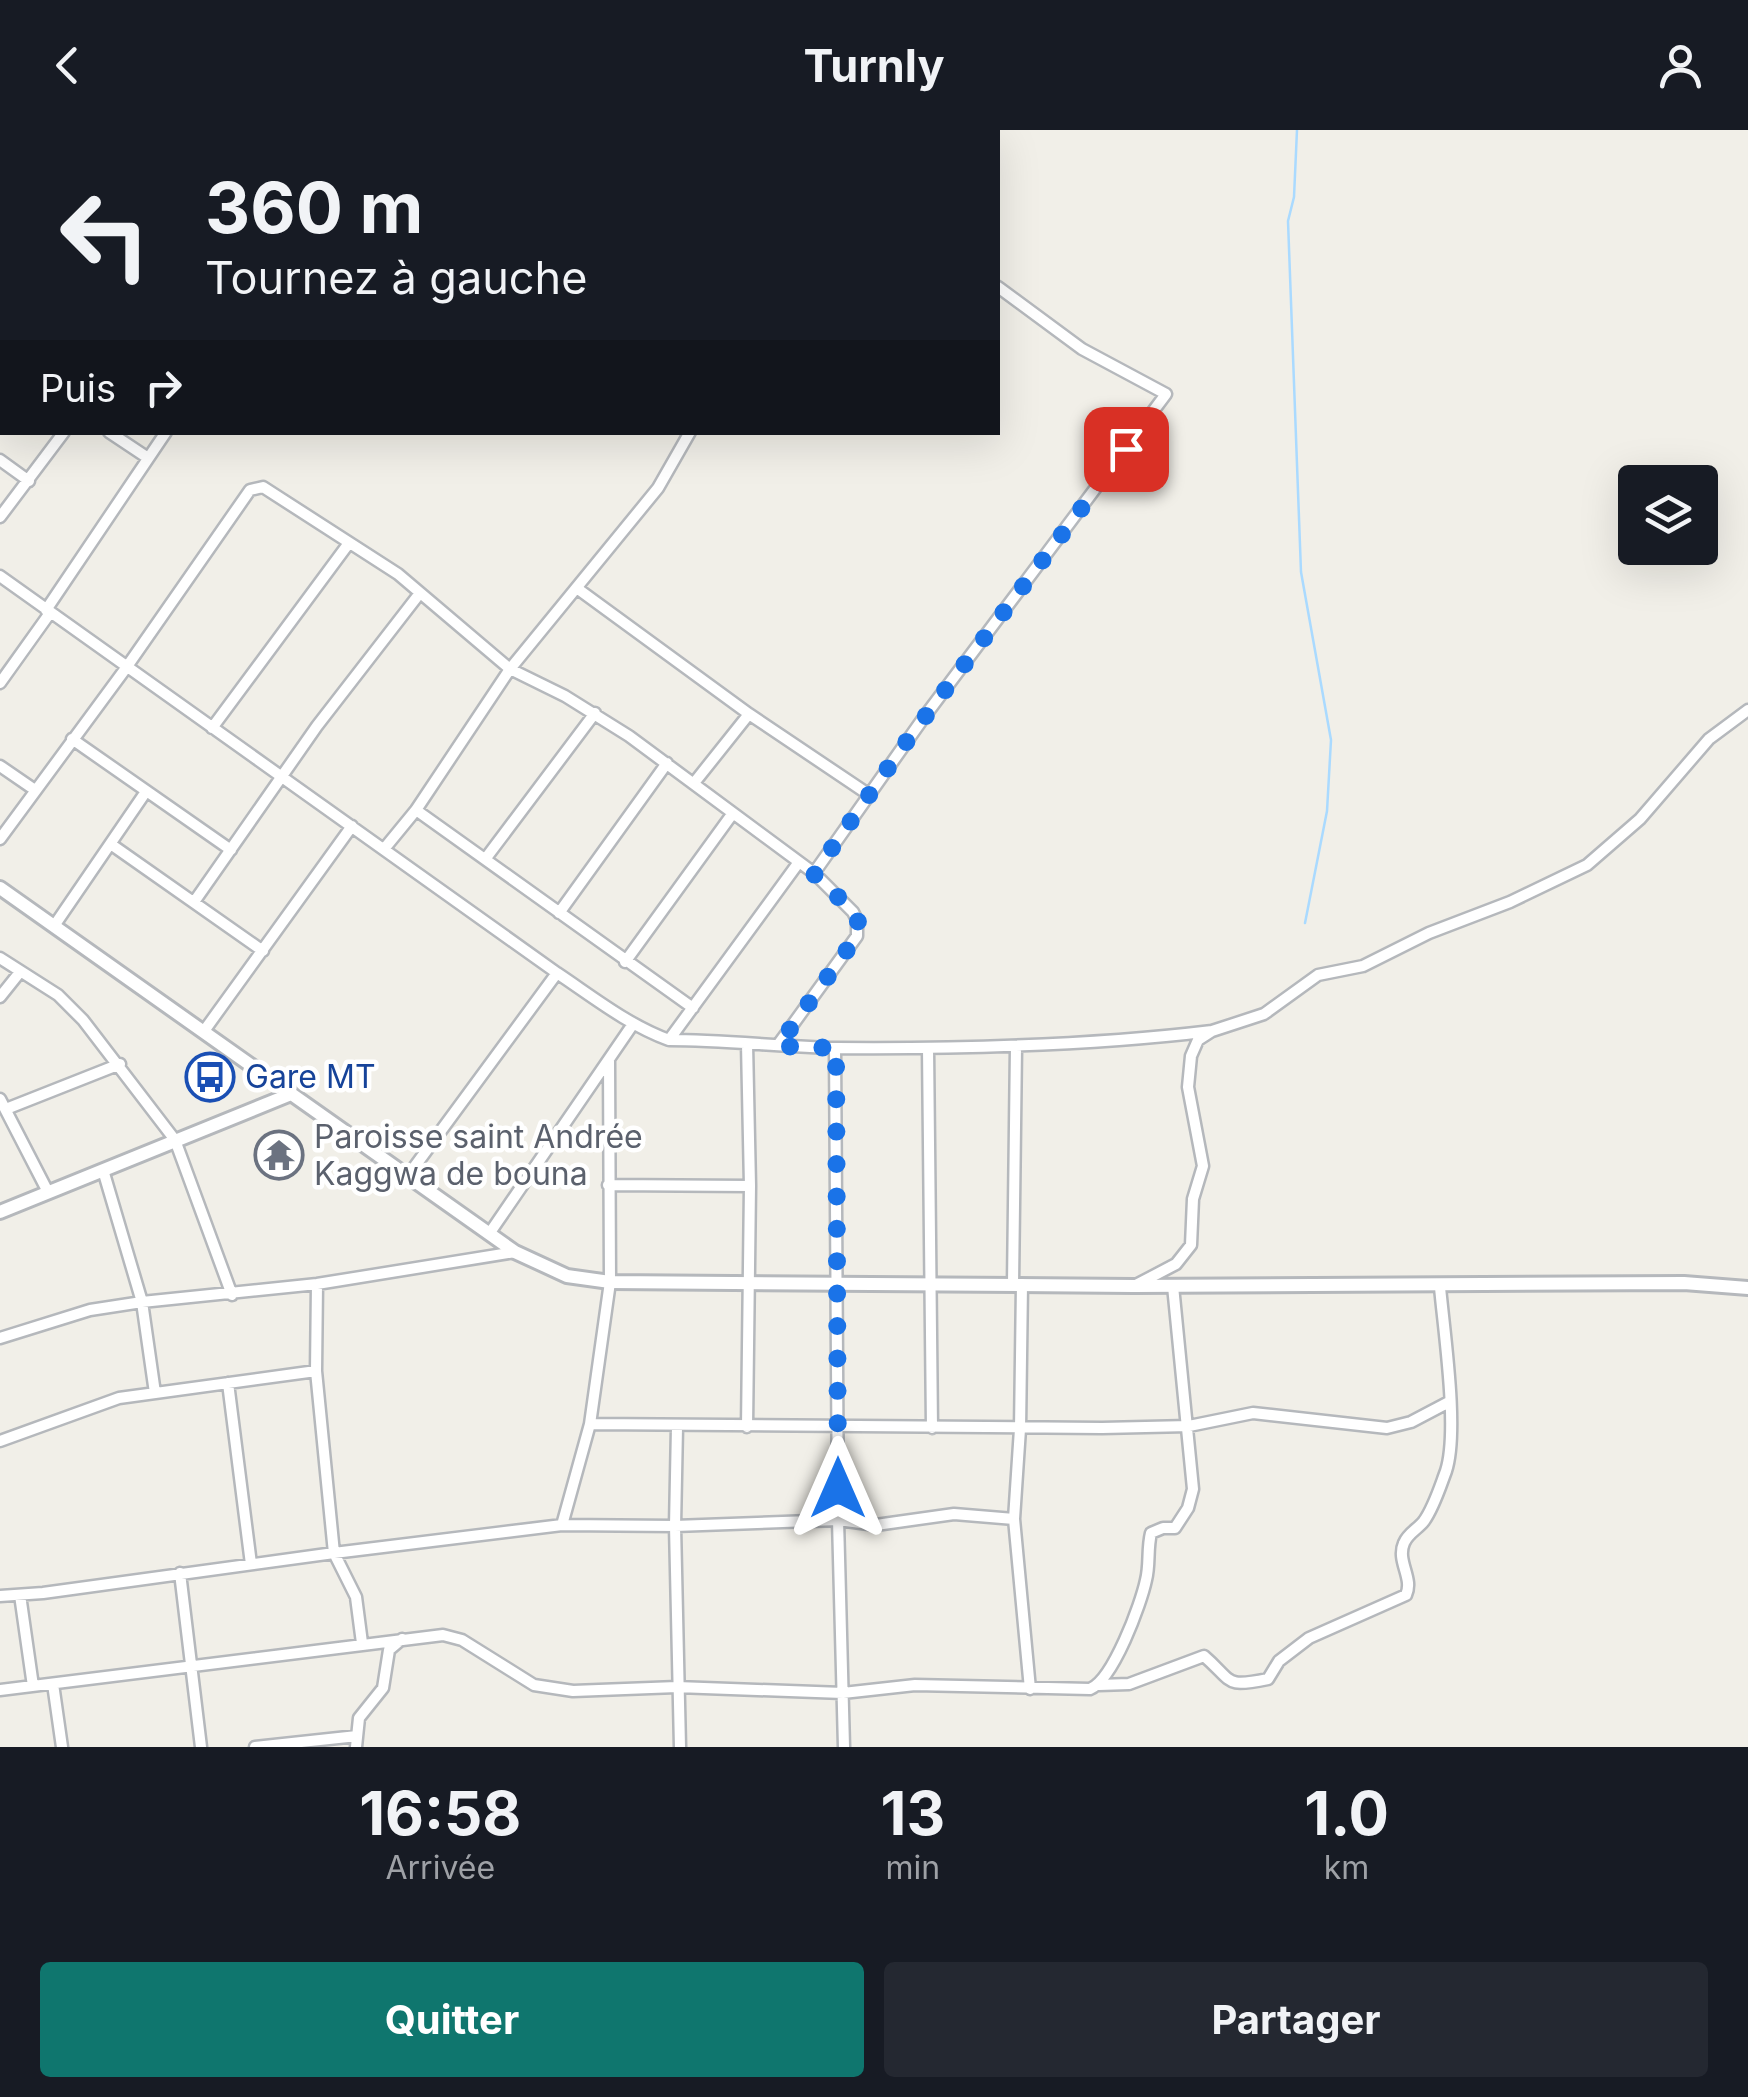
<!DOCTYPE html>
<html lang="fr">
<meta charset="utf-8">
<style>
:root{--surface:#171b24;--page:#242831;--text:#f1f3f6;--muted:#9ea1a6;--accent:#0f766e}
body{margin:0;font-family:Inter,sans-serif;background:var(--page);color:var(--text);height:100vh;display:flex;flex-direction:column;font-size:38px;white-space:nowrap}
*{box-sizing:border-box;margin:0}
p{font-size:32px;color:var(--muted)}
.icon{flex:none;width:55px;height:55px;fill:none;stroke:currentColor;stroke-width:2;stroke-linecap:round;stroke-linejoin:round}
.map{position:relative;height:1617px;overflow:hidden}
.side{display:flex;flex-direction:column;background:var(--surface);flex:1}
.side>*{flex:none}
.top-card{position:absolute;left:0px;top:0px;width:1000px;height:305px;box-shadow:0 10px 40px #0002;background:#171b24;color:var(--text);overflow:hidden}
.tools{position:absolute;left:1618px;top:335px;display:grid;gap:20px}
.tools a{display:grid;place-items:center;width:100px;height:100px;border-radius:10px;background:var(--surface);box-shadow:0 10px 40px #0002;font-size:50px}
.pin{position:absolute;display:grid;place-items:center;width:85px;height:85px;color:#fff;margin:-42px;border-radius:20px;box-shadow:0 5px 15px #0006}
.me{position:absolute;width:110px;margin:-55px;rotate:0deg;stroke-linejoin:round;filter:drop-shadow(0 0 8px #0008)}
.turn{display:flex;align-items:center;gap:35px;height:210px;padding:0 40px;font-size:45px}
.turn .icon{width:130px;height:130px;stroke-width:2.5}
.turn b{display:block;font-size:70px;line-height:85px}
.then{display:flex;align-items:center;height:95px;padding:0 40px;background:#0003;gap:20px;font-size:38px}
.eta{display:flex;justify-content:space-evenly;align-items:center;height:170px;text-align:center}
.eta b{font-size:60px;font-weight:700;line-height:70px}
.button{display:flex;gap:20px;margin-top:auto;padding:20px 40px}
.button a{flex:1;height:115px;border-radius:10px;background:var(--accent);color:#fff;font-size:40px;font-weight:700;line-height:115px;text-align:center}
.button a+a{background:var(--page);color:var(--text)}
header{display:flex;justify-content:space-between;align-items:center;height:130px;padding:0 40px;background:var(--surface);font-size:45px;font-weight:700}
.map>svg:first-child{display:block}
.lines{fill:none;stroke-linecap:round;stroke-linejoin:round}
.stream{stroke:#aadaff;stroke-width:2.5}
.minor-casing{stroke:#b5b8bc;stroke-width:15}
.tertiary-casing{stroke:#b5b8bc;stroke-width:18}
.primary-casing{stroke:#f2c960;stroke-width:20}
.minor{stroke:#fff;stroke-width:10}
.tertiary{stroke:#fff;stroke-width:12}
.primary{stroke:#fff2af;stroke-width:15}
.route{stroke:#1a73e8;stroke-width:18;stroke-dasharray:0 32.4}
.labels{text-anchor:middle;stroke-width:9;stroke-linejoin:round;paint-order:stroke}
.transit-label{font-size:32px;fill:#164399;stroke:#fff;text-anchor:start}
.worship-label{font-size:32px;fill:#5b616d;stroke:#fff;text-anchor:start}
</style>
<header><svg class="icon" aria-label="back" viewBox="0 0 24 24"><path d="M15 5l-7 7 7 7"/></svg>Turnly<svg class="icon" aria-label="person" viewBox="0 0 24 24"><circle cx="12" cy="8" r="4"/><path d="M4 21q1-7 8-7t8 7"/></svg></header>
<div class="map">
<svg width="1748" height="1617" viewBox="0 0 1748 1617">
<rect width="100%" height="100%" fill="#f1efe8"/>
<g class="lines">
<!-- stream -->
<path class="stream" d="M 1297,0 L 1294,67 L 1288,91 L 1301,442 L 1331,610 L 1327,681 L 1305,793"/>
<!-- minor casing -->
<g class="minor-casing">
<path id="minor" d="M 23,0 L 27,2
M 136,0 L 139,2
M 816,0 L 818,2
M 391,2 L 393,0
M 0,114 L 2,116
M 0,225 L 2,227
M 109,302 L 148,328
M 0,330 L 29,351
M 0,387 L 64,302
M 0,446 L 557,843 C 593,867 628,895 669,910 C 725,910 781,917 837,918 C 963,919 1087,916 1212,901
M 578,459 L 749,584 L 868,664
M 46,480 L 166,302
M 0,553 L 50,483
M 212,598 L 349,413
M 72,609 L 231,720
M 0,636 L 35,660
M 694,653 L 749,584
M 416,680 L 693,878
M 0,709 L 126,538 L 250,360 L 263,357 L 398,444 L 510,539 L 565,566 L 629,606 L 814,743 L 853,782 L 857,790 L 857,806 L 778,915
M 112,715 L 263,821
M 384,719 L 416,680 L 510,539 L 658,358 L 690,302
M 486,728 L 595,583
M 814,743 L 922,590 L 1166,264 L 1082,219 L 998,157
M 194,772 L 317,596 L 420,463
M 559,783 L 667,633
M 54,796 L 145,663
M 0,828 L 58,865 L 83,890 L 175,1010 L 232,1165
M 625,832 L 733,683
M 0,867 L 20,842
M 204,901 L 352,696
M 669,910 L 799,732
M 747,914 L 750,1056 L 747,1297
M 835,918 L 838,1390 L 844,1617
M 928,918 L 932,1298
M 0,969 L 48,1062
M 6,979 L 120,934
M 103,1040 L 142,1172 L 155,1263
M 407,1047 L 557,843
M 608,1055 L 750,1056
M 489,1104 L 633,894
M 317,1154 L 316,1241 L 334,1423 L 356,1467 L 362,1513
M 1013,1154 L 1016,917
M 1022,1154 L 1020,1299 L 1014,1389 L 1030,1559
M 1134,1156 L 1176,1134 L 1191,1115 L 1193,1069 L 1203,1036 L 1188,957 L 1191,926 L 1198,910 L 1212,901 L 1264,884 L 1318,845 L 1363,836 L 1429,803 L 1510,772 L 1587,735 L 1640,689 L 1709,609 L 1748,580
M 0,1208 L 90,1180 L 142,1172 L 317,1154 L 515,1122
M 228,1253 L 251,1434
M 590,1294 L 1102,1298 L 1189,1296 L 1253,1283 L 1387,1298 L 1411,1292 L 1449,1272
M 677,1297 L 675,1396 L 680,1617
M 0,1311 L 119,1268 L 316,1241
M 562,1395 L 590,1294 L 610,1152 L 609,931
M 180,1443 L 201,1617
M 20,1465 L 33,1556
M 0,1466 L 43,1463 L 334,1423 L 562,1395 L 675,1396 L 838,1390 L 876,1395 L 954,1384 L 1014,1389
M 53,1554 L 62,1617
M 1099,1555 L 1129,1554 L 1204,1526 C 1234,1552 1224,1558 1268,1549 L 1279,1531 L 1309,1508 L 1406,1465 C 1414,1448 1396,1431 1404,1413 C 1408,1403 1418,1399 1424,1391 C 1434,1377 1440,1357 1446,1341 C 1459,1301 1444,1202 1440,1157
M 0,1560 L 443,1505 L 462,1510 L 534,1555 L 573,1561 L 677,1557 L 843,1563 L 915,1555 L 1090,1559 C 1113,1550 1141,1474 1146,1450 C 1150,1435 1147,1419 1151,1403 L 1163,1398 L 1175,1398 L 1188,1378 L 1193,1359 L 1173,1156
M 255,1617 L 357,1606
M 356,1617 L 359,1588 L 383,1558 L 389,1520 L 402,1509"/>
</g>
<!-- tertiary casing -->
<g class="tertiary-casing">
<path id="tertiary" d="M 0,758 L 515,1122 L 567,1146 L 610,1152 L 1134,1156 L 1684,1153 L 1748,1158
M 0,1082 L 291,964"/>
</g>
<!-- primary casing -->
<g class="primary-casing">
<path id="primary" d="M 56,2 L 59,0
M 0,40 L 2,38"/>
</g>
<!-- minor -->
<use href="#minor" class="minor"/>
<!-- tertiary -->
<use href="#tertiary" class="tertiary"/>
<!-- primary -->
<use href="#primary" class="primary"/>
</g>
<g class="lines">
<!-- route -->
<path class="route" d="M 838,1358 L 836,918 L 778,916 L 857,806 L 858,790 L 854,782 L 814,744 L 904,615 L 1126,319"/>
</g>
<!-- icons -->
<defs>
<g id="bus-ring" transform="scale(2.5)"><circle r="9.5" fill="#fff" stroke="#1a4fb4" stroke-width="1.5"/><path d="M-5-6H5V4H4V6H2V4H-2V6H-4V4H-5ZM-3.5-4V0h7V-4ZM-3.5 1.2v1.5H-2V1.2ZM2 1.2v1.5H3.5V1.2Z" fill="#1a4fb4"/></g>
<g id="temple-ring" transform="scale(2.5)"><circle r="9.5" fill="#fff" stroke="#6b7280" stroke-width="1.5"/><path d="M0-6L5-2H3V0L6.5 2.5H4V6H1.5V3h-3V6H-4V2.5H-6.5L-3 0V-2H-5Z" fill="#6b7280"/></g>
</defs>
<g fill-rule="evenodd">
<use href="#bus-ring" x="210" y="947"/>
<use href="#temple-ring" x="279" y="1025"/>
</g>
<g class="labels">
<!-- transit labels -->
<g class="transit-label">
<text x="245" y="958">Gare MT</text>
</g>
<!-- worship labels -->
<g class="worship-label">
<text x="314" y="1018">Paroisse saint Andrée<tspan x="314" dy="37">Kaggwa de bouna</tspan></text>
</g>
</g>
</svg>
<div class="tools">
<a><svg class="icon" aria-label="layers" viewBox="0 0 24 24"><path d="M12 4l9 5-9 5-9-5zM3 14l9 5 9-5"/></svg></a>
</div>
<div class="pin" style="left:1126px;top:319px;background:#d93025"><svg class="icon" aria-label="arrive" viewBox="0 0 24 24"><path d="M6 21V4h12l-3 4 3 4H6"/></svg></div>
<svg class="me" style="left:838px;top:1358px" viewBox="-20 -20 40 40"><path d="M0-17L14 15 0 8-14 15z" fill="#1a73e8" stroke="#fff" stroke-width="4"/></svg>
<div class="top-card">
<div class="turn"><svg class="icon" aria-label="left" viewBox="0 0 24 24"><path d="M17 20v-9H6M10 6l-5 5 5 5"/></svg><div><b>360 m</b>Tournez à gauche</div></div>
<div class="then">Puis<svg class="icon" aria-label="right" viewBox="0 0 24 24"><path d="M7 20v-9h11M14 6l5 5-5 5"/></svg></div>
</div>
</div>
<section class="side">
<div class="eta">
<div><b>16:58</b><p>Arrivée</p></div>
<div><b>13</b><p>min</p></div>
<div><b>1.0</b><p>km</p></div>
</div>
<div class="button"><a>Quitter</a><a>Partager</a></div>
</section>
